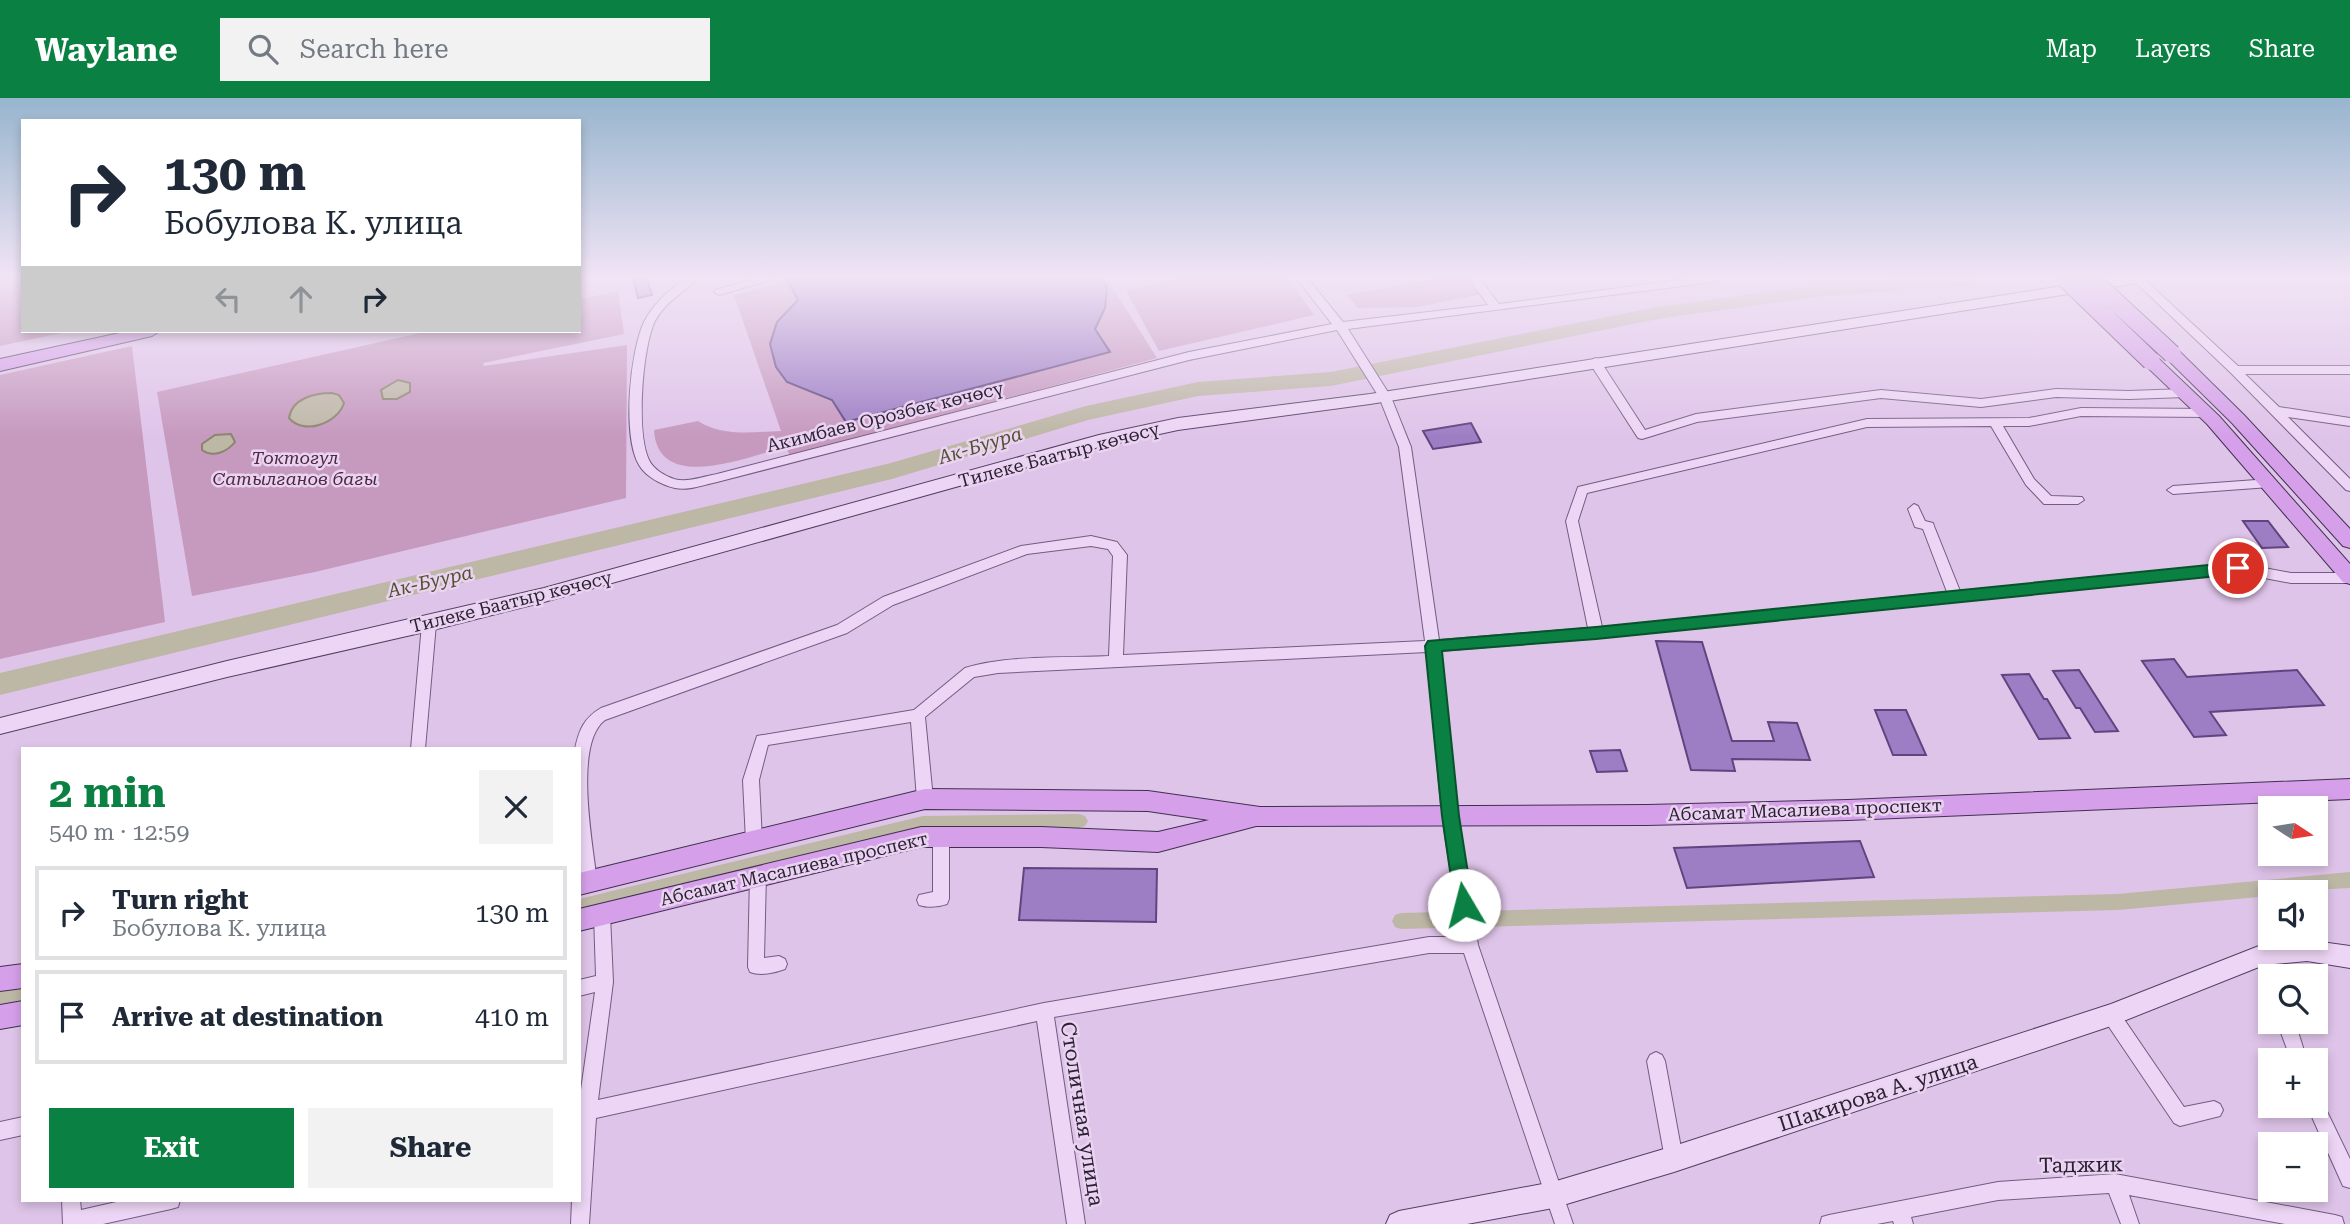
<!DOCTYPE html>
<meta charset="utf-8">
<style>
:root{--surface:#fff;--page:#f2f2f3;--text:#1f2937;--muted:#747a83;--line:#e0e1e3;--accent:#0b8043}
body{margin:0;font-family:"Roboto Serif",serif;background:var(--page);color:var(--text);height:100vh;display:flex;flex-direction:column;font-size:26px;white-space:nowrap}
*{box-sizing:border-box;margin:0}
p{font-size:23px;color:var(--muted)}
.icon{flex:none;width:38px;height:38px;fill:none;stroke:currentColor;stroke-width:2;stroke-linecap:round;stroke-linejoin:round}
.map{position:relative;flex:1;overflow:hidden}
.sheet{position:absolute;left:21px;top:649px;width:560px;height:455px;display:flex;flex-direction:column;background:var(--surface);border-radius:0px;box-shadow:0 4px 10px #0003}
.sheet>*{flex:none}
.banner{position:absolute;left:21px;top:21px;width:560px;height:214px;border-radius:0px;box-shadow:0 4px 10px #0003;background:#fff;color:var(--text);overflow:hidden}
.needle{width:46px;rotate:102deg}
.controls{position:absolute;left:2258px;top:698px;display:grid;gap:14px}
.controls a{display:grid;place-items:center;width:70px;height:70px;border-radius:0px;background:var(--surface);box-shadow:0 4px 10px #0003;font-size:35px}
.pin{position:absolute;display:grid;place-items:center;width:60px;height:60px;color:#fff;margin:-30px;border:4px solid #fff;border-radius:50%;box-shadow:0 2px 7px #0007}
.me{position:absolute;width:77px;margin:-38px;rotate:352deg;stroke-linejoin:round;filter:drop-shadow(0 0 5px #0008)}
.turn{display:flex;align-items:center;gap:24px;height:147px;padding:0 28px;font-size:32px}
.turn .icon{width:91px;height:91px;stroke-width:2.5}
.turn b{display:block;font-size:49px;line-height:60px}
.lanes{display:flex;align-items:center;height:66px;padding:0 28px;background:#0003;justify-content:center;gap:35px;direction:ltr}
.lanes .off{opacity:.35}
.round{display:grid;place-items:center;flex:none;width:74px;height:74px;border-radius:0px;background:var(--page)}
.overview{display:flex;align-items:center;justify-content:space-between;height:119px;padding:0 28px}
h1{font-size:42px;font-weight:700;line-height:52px;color:var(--accent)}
.action{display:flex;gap:14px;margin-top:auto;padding:14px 28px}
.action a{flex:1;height:80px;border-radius:0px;background:var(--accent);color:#fff;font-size:28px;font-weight:700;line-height:80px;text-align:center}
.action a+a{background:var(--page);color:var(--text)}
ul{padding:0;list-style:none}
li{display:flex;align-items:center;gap:21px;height:94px;margin:0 14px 10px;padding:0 14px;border:4px solid var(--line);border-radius:0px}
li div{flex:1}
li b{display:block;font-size:26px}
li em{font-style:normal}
header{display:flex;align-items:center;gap:42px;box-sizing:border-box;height:98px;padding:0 35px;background:var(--accent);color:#fff}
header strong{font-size:33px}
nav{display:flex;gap:38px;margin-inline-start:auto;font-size:24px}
.search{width:490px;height:63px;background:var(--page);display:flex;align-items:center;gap:18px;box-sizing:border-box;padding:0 24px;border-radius:0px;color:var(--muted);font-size:26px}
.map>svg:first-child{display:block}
.green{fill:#c699bf}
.water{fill:#bdb7a6;stroke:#8a846d;stroke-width:2}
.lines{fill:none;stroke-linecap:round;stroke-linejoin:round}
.canal{fill:#bdb7a6;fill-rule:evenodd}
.river{fill:#bdb7a6;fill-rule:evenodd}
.building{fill:#9d7ec4;stroke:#5e457f;stroke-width:2}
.street-casing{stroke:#725c82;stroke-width:2}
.secondary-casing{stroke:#534064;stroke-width:2}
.primary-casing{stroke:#403050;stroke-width:2}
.street{fill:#edd6f5;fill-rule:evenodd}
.secondary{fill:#edd6f5;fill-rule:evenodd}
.primary{fill:#d5a0e9;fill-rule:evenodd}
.primary-bridge-casing{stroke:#403050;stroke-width:20;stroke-linecap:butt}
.primary-bridge{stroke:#d5a0e9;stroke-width:18}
.route{fill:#0b8043;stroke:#07532c;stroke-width:2}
.labels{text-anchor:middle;stroke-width:5;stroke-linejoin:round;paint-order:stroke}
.street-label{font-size:18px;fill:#2a1f33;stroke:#ead3f1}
.park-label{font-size:18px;font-style:italic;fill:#4e2843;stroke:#ead3f1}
.water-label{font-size:19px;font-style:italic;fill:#525130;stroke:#ead3f1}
.near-street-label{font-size:21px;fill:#2a1f33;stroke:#ead3f1}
</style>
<header>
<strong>Waylane</strong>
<div class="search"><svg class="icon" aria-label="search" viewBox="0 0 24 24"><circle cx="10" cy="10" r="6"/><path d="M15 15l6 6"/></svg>Search here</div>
<nav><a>Map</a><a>Layers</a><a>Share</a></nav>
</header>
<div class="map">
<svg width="2350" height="1126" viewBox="0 0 2350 1126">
<rect width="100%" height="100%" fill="#dfc4e9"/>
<!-- green -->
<path class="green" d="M 0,181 L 23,181 L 23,233 L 71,233 L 0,248 Z
M 793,181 L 1107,181 L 1157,260 L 790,358 L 786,349 C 749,358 658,397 654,332 L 698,323 C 723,339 752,334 781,333 L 734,197 Z
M 1179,181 L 1289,181 L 1314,217 L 1159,253 L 1126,193 Z
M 1434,181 L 1472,181 L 1482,196 L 1417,209 L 1358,210 L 1347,197 Z
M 618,193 L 624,236 L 483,265 L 484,268 L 627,247 L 626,400 L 315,474 L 192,498 L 157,294 L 429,233 L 479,233 L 480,236 L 481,233 L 579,233 L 579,201 Z
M 132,248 L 165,524 L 0,561 L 0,277 Z"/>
<!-- water -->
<path class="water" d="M 398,282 L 410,285 L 410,294 L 397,301 L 383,301 L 381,292 Z
M 332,295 L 339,297 L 344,305 C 338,325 304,338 289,320 C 292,300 315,295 332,295 Z
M 231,336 L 235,344 C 227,354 213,360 202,352 L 202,346 L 215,337 Z"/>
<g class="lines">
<!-- canal -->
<path class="canal" d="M 1079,716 L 1085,718 L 1088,723 L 1085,728 L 1079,730 L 923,732 L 579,817 L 579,801 L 923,718 Z
M 2350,774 L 2350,790 L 2270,794 L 2270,798 L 2118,812 L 1401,831 L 1395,829 L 1392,823 L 1395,817 L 1401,815 L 2118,796 Z
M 23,890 L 23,908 L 0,912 L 0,894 Z"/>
<!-- river -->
<path class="river" d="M 1886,181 L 1982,181 L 1972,187 L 1824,198 L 1657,221 L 1331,288 L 1198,298 L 1088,322 L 892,381 L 0,597 L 0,575 L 891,365 L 1086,308 L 1198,284 L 1331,274 L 1657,209 L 1824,186 Z"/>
</g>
<!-- building -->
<path class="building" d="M 633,181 L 647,181 L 652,197 L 638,200 Z
M 787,181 L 1102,181 L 1107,189 L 1105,210 L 1095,231 L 1110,254 L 846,324 L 832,302 L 787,284 L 776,269 L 770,246 L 777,224 L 798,202 Z
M 1471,325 L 1481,344 L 1433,351 L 1423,333 Z
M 2243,423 L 2268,423 L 2288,449 L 2262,450 Z
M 1656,543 L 1702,544 L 1732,643 L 1774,643 L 1768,624 L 1797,625 L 1810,662 L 1732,661 L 1735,673 L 1691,672 Z
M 2174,561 L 2187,579 L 2297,572 L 2324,607 L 2210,614 L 2226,637 L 2194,639 L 2142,563 Z
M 2079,572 L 2118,633 L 2095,634 L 2080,610 L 2076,610 L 2053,573 Z
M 2029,576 L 2044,601 L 2047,601 L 2070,640 L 2039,641 L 2002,577 Z
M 1875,612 L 1906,612 L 1926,657 L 1893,657 Z
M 1620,652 L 1627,673 L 1597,674 L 1590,653 Z
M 1860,743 L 1874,779 L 1687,790 L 1674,750 Z
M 1024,770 L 1157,771 L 1156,824 L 1019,822 Z"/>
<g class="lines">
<!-- street casing -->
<g class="street-casing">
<path id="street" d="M 684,181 L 697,181 C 683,195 665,204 655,223 C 642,250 636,335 649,362 C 653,371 665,378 674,381 C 688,385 704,378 717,376 L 1189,254 L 1332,226 L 1297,181 L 1308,181 L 1343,224 L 1488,207 L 1469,181 L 1480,181 L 1499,206 L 1686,181 L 1718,181 L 1713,184 L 1348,231 L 1391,299 L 1411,349 L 1439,542 L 1588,530 L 1566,423 L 1578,389 L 1867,321 L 2029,320 L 2081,310 L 2206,311 L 2212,315 L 2206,319 L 2081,318 L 2029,328 L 2003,328 L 2034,381 L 2051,398 L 2082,399 L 2084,402 L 2078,406 L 2044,406 L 2026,387 L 1991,328 L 1867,329 L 1587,395 L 1578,423 L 1602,529 L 1947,494 L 1923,431 L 1915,429 L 1908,411 L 1914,406 L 1918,408 L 1925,423 L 1933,425 L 1934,428 L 1960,493 L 2238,465 L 2291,475 L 2350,475 L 2350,485 L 2291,485 L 2238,475 L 1596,540 L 1440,553 L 1458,718 L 1478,847 L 1573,1126 L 1555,1126 L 1464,855 L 1429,855 L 1054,919 L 1085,1126 L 1067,1126 L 1037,923 L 596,1020 L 589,1126 L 571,1126 L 572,1102 L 579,1102 L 579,1006 L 595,894 L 579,898 L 579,882 L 596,878 L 594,817 L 596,812 L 602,810 L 608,812 L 610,817 L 613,884 L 598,1002 L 1044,905 L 1429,839 L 1461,839 L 1442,718 L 1427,554 L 998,575 L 974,579 L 925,619 L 933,701 L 930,706 L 925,707 L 920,706 L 917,701 L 911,624 L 768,647 L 759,682 L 762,743 L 759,748 L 754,750 L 749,748 L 746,743 L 743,682 L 757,638 L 914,612 L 965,570 C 1006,557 1066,560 1109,558 L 1113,458 L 1108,451 L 1091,448 L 1027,456 L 893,507 L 847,535 L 605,622 C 573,646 593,747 597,784 L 595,789 L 589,791 L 583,789 L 579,767 L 579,651 L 575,651 C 579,632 584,620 601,610 L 837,527 L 883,499 L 1021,448 L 1091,438 L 1117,444 L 1127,457 L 1123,557 L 1425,543 L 1399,349 L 1379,299 L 1337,232 L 1189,262 L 717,384 C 703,387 688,393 675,390 C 662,387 646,379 639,367 C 622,338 630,254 644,224 C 653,206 668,193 684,181 Z
M 755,181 L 774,181 L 719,197 L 714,194 L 715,192 Z
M 2132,181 L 2144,181 L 2238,268 L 2350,268 L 2350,276 L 2245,276 L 2279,309 L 2350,320 L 2350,328 L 2288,319 L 2350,381 L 2350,393 L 2346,392 L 2231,275 Z
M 1595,260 L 1599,261 L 1645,332 L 1696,316 L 1881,292 L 1981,301 L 2056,291 L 2129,293 L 2185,291 L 2191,295 L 2185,299 L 2129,301 L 2056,299 L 1981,309 L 1881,300 L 1697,324 L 1642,341 L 1638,340 L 1589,264 Z
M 2270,381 L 2276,385 L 2270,389 L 2173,396 L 2167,392 L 2173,388 Z
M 429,521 L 436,526 L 425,651 L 411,651 L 422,526 Z
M 941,731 L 946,733 L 949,738 L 949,801 L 947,806 C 938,809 928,810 919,807 L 917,802 L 919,797 L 933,794 L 933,738 L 936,733 Z
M 758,770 L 764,772 L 766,777 L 764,860 L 779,858 L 785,861 L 787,866 L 785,871 C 775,875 760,878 750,874 L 748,869 L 750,777 L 752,772 Z
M 2264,849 L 2270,852 L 2279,878 L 2270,878 L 2270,885 L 2265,884 L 2256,857 L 2258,852 Z
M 2111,909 L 2117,911 L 2184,1009 L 2214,1003 L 2220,1006 L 2223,1012 L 2220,1018 L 2180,1028 L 2174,1025 L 2105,923 L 2102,917 L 2105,911 Z
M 2277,924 L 2295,924 L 2307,962 L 2291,962 Z
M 1656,954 L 1662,957 L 1665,963 L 1683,1061 L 1680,1067 L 1674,1070 L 1668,1067 L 1665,1061 L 1647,963 L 1650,957 Z
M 2315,998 L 2321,1001 L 2350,1061 L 2350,1090 L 2343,1088 L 2307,1008 L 2315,1008 Z
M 23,1019 L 23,1037 L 0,1042 L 0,1024 Z
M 2115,1076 L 2335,1117 L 2342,1119 L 2344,1126 L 2285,1126 L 2129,1097 L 2139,1126 L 2121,1126 L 2109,1095 L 1998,1102 L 1911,1119 L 1913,1126 L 1894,1126 L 1893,1123 L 1877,1126 L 1820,1126 L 1822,1119 L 1829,1117 L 1998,1084 Z
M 62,1102 L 80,1102 L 81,1112 L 125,1102 L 180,1102 L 178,1109 L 171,1111 L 103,1126 L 63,1126 Z"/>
</g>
<!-- secondary casing -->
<g class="secondary-casing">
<path id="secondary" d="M 2107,181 L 2145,181 L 2138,185 L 1370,306 L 1178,332 L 1099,349 L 544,504 L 429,533 L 227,579 L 0,636 L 0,620 L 227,563 L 544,490 L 1099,337 L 1178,320 L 1370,296 Z
M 2307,842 L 2350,848 L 2350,870 L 2307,863 L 2264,867 L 2111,928 L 1674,1074 L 1553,1110 L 1467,1126 L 1386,1126 L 1390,1117 L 1399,1113 L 1553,1084 L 1674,1048 L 2111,906 L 2264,846 Z"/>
</g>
<!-- primary casing -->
<g class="primary-casing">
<path id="primary" d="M 129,233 L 160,233 L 152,238 L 0,273 L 0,261 Z
M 2172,251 L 2178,252 L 2244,317 L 2350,431 L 2350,450 L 2343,448 L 2232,325 L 2166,260 L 2163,256 L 2166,252 Z
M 2151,257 L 2157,259 L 2219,318 L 2350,466 L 2350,486 L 2343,484 L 2207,326 L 2145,267 L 2142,263 L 2145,259 Z
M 2350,681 L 2350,701 L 1848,722 L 1647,727 L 1256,728 L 1158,754 L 1041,749 L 921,749 L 579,833 L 579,811 L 921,729 L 1041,729 L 1158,734 L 1209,722 L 1148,713 L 925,711 L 579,797 L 579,775 L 925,691 L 1148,693 L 1260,709 L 1647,707 L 1848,702 Z
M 23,866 L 23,890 L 0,893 L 0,869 Z
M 23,903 L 23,927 L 0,931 L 0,907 Z"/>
</g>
<!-- street -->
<use href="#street" class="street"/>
<!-- secondary -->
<use href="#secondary" class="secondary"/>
<!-- primary -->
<use href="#primary" class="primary"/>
<!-- primary-bridge casing -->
<g class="primary-bridge-casing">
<path id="primary-bridge" d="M 2066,181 L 2151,263
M 2091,181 L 2172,256"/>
</g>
<!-- primary-bridge -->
<use href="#primary-bridge" class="primary-bridge"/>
</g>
<!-- sky -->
<linearGradient id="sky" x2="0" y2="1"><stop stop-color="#97b5ce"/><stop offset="0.53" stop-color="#f1e4f5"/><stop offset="1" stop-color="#f1e4f5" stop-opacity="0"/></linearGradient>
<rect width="2350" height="339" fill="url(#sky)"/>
<!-- route -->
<path class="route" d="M 2238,464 L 2246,470 L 2238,476 L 1596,541 L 1442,553 L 1459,718 L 1473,807 L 1470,813 L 1464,815 L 1457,813 L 1455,807 L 1442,718 L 1425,548 L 1428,543 L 1596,529 Z"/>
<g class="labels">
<!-- street labels -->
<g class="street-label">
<text transform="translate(885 319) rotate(-14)" y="6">Акимбаев Орозбек көчөсү</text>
<text transform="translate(1059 357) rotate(-15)" y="6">Тилеке Баатыр көчөсү</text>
<text transform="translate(511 504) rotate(-14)" y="6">Тилеке Баатыр көчөсү</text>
<text transform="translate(1805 712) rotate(-2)" y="6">Абсамат Масалиева проспект</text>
<text transform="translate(794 771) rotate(-13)" y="6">Абсамат Масалиева проспект</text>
</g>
<!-- park labels -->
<g class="park-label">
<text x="295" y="366">Токтогул<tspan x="295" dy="21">Сатылганов багы</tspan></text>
</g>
<!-- water labels -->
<g class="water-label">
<text transform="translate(980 347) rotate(-17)" y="7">Ак-Буура</text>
<text transform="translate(430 483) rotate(-13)" y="7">Ак-Буура</text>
</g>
<!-- near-street labels -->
<g class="near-street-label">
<text transform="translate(1878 995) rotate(-18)" y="7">Шакирова А. улица</text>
<text transform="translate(1082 1016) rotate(81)" y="7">Столичная улица</text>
<text transform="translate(2081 1067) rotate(-1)" y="7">Таджик</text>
</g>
</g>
</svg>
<div class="controls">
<a><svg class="needle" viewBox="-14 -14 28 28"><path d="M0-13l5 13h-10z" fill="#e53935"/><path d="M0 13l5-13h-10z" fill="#747a83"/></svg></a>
<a><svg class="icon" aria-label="sound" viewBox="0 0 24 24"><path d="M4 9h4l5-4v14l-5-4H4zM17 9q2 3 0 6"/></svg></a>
<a><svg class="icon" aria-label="search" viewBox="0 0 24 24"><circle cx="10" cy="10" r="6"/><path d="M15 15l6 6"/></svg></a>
<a>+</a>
<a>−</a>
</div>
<div class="pin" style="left:2238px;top:470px;background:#d93025"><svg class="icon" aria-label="arrive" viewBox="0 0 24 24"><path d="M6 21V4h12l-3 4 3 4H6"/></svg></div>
<svg class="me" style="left:1464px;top:807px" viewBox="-20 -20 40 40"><circle r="19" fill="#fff"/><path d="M0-13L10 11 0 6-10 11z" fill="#0b8043"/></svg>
<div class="banner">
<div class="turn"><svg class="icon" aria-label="right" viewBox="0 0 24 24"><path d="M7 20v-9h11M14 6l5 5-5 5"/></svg><div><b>130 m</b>Бобулова К. улица</div></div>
<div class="lanes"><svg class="icon off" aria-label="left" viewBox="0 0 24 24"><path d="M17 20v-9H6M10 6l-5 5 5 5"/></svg><svg class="icon off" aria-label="ahead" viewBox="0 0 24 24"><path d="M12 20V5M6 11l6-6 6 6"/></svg><svg class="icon" aria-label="right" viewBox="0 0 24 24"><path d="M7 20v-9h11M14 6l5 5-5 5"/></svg></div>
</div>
<section class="sheet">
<div class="overview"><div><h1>2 min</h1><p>540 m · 12:59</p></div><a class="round"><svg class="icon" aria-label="close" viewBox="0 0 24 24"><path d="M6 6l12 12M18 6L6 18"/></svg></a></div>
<ul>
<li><svg class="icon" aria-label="right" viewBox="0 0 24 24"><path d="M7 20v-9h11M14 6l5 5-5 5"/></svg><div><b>Turn right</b><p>Бобулова К. улица</p></div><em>130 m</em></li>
<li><svg class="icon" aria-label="arrive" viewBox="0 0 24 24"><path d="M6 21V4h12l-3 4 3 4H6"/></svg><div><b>Arrive at destination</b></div><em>410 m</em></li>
</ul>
<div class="action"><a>Exit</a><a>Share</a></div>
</section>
</div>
